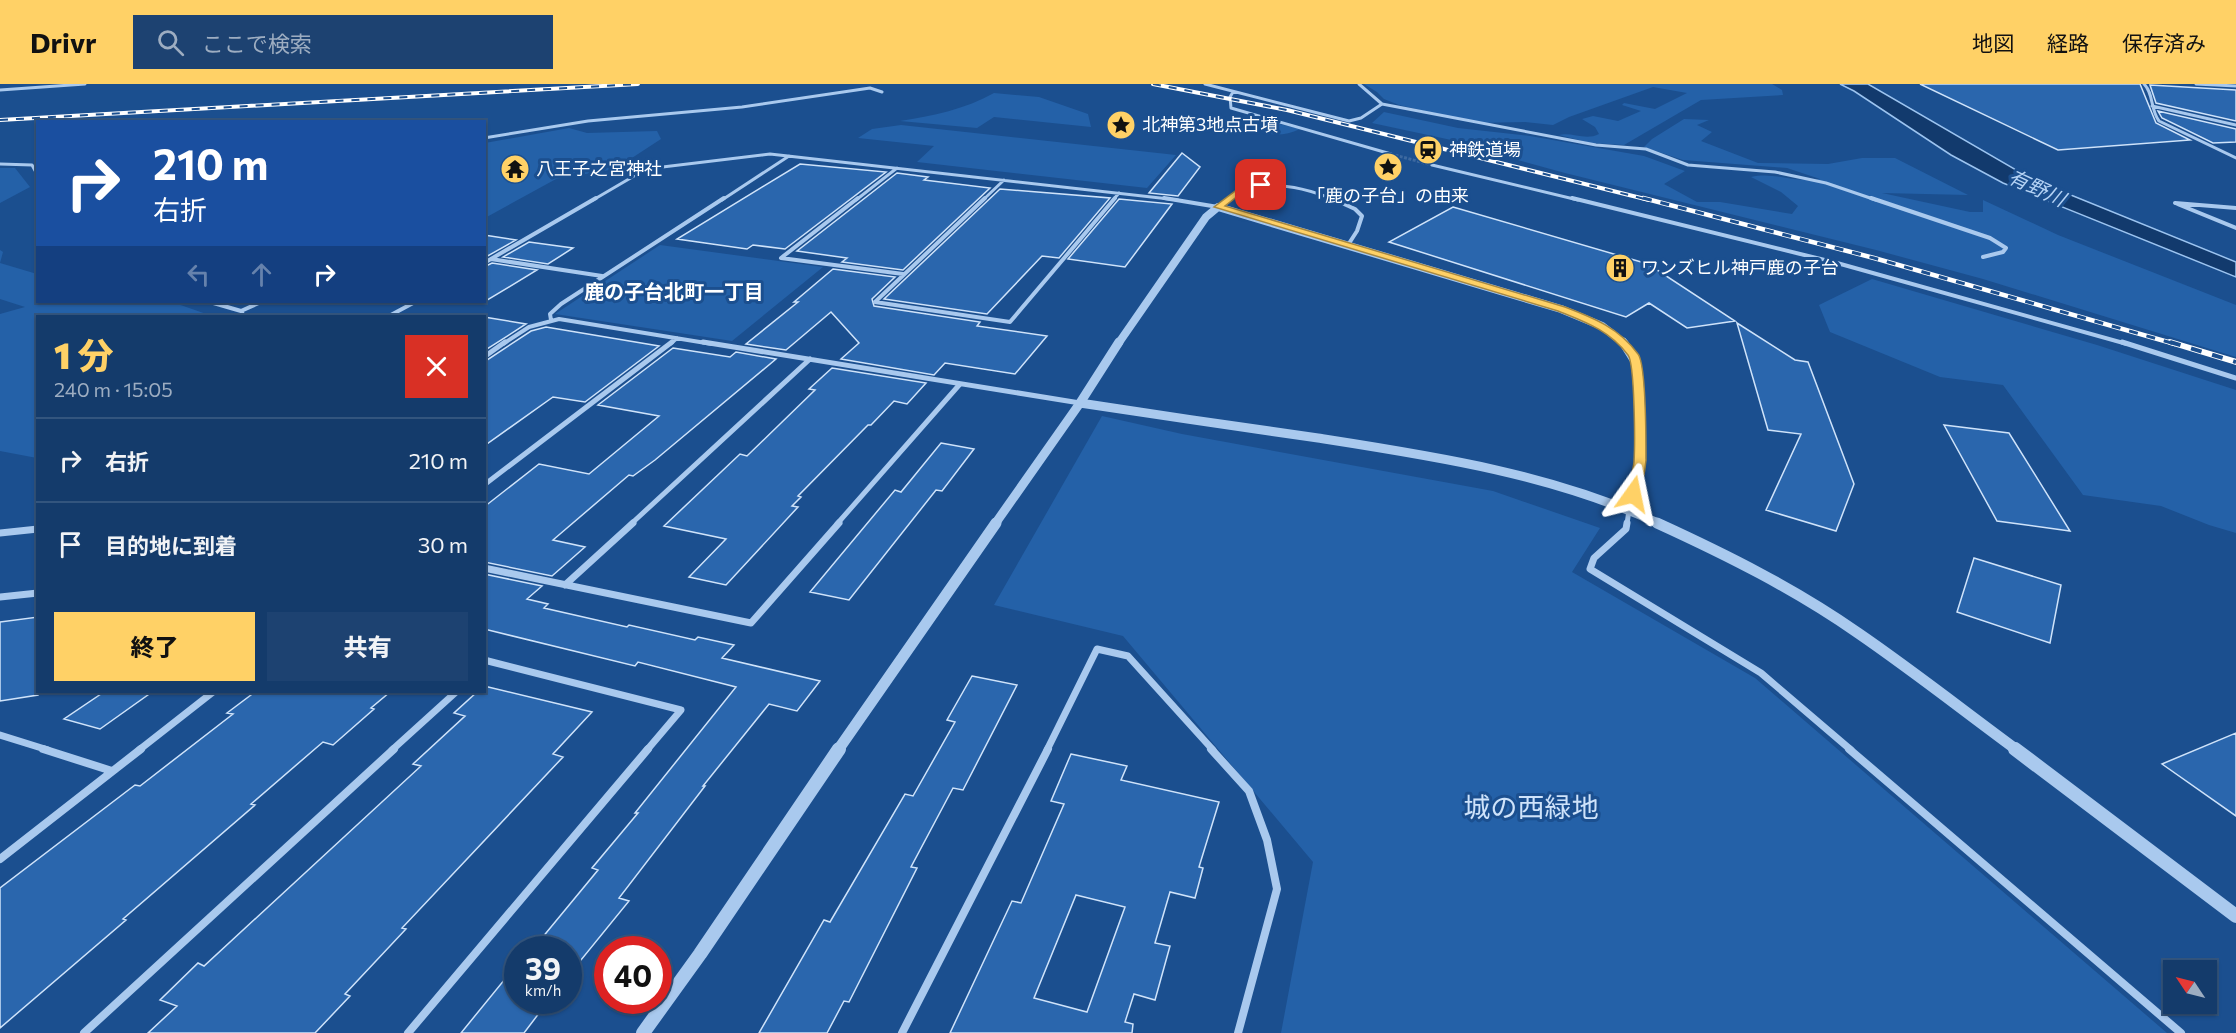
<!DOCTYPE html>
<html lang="ja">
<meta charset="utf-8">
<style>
:root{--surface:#143b6b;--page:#1d4271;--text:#f1f3f6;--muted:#9dadc1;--line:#33557e;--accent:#ffd166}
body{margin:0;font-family:Commissioner,"Noto Sans JP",sans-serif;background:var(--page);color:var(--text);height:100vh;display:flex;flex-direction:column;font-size:22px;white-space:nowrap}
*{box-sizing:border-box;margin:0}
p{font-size:20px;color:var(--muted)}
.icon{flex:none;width:33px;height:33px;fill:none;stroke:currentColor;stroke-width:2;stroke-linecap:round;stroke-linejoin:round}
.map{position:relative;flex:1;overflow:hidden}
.drawer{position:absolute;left:36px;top:231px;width:450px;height:378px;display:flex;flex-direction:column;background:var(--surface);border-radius:0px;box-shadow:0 2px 4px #0004,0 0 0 2px var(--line)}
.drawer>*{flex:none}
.banner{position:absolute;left:36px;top:36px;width:450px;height:183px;border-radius:0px;box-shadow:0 2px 4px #0004,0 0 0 2px var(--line);background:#1a4fa0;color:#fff;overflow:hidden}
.needle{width:39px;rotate:305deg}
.controls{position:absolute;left:2163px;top:876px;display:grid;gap:12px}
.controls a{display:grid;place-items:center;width:54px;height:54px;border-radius:0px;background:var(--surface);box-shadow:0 2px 4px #0004,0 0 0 2px var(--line);font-size:30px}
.speed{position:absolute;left:504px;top:852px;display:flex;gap:12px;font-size:30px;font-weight:700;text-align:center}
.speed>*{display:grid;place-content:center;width:78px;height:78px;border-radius:50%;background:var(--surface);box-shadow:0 2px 4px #0004,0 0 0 2px var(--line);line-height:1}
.speed small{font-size:15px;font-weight:400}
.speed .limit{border:9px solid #d22;background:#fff;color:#111}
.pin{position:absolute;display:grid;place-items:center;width:51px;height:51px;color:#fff;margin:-26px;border-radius:12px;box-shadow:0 3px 9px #0006}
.me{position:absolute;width:66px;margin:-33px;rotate:12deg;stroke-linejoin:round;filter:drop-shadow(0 0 4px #0008)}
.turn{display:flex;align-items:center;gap:21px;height:126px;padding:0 18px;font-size:27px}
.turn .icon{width:78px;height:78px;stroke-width:2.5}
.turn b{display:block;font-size:42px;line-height:51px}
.lanes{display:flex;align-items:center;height:57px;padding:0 18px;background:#0003;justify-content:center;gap:30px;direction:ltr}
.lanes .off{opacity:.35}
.round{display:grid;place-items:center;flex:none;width:63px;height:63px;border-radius:0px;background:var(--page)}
.head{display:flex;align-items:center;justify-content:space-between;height:102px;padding:0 18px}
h1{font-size:36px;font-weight:800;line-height:45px;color:var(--accent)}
.action{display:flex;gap:12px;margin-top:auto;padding:12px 18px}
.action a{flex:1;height:69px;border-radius:0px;background:var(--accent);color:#111;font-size:24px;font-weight:800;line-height:69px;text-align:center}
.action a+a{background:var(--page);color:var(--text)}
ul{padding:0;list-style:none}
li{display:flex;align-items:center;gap:18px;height:84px;padding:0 18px;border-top:2px solid var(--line)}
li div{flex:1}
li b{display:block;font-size:22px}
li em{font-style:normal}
header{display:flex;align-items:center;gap:36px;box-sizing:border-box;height:84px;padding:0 30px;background:var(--accent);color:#111}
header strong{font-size:28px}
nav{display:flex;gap:33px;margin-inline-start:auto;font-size:21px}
.search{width:420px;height:54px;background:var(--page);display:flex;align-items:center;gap:15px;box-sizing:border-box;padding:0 21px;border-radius:0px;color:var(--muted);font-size:22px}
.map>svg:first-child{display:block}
.green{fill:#2461a8}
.water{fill:#123a6d;stroke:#9cc4f0;stroke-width:1.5}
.building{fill:#2a66ad;stroke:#cfe3fa;stroke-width:1.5;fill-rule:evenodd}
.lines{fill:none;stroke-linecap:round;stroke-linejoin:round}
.minor-tunnel{stroke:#3d69a0;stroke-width:3;stroke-dasharray:3 1.5;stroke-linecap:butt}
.minor-far4{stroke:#a9c9ee;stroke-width:3}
.minor-far3{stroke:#a9c9ee;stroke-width:4}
.minor-far2{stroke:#a9c9ee;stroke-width:5}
.minor-far1{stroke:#a9c9ee;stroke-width:7}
.minor{stroke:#a9c9ee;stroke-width:8}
.tertiary-far3{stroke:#a9c9ee;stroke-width:8}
.tertiary-far2{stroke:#a9c9ee;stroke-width:9}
.tertiary-far1{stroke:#a9c9ee;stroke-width:11}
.tertiary{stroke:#a9c9ee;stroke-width:14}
.rail-far2-casing{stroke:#fff;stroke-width:4}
.rail-far1-casing{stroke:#fff;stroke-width:4.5}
.rail-casing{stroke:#fff;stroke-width:6}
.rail-far2{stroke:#1b4f8f;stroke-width:2;stroke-dasharray:8;stroke-linecap:butt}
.rail-far1{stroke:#1b4f8f;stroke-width:3;stroke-dasharray:9;stroke-linecap:butt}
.rail{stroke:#1b4f8f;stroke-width:4;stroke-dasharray:11;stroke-linecap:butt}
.route{fill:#ffd166;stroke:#a68842;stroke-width:1.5}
.labels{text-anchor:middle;stroke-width:6;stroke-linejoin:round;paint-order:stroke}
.far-poi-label{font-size:18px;fill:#fff;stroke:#1b4f8f;text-anchor:start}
.far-water-label{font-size:20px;font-style:italic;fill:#b5d3f5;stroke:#1b4f8f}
.far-neighbourhood-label{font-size:20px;font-weight:bold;fill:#fff;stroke:#1b4f8f}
.near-park-label{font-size:27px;fill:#cfe3fa;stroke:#1b4f8f}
</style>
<header>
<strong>Drivr</strong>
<div class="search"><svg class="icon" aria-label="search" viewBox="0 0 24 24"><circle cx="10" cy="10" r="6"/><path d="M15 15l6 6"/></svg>ここで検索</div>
<nav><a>地図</a><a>経路</a><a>保存済み</a></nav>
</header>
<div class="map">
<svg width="2236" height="949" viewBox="0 0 2236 949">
<rect width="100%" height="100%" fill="#1b4f8f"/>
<!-- green -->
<path class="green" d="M 1364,0 L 1772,0 L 1782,6 L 1783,11 L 1701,16 L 1624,61 L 1591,59 L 1559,51 C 1572,48 1586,57 1599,50 L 1595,43 L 1582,35 L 1593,32 L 1618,37 L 1641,27 L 1622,21 L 1624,19 L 1655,25 L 1687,9 L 1653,3 L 1569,33 L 1553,41 L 1525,38 L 1476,39 L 1399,21 L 1384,15 L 1377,8 Z
M 994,9 L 1039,13 L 1088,30 L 1091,43 L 994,33 L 977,44 L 900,37 C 932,32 966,25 994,9 Z
M 1384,28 L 1458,44 L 1530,52 L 1644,72 L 1685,87 L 1664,100 L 1697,118 L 1720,118 L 1792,130 L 1798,122 L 1781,108 L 1751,93 C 1774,87 1798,100 1820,95 L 1787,84 L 1683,76 L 1644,63 L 1652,55 L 1684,35 L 1709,36 L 1697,41 L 1712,48 L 1701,57 L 1758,79 L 1828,80 L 1862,74 L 1895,74 L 1968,111 L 1882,109 L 1970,128 L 1983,128 L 1983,116 L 2058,151 L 2236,221 L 2236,273 L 1983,195 L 1876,166 L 1565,89 L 1514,75 L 1498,66 L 1372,39 Z
M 1251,33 L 1300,45 C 1277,56 1260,49 1238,39 Z
M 901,41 L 1176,71 L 1147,104 L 917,78 L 934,62 L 858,54 L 872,45 Z
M 569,44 L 587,49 L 657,47 L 661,55 L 615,85 L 556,95 L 485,134 L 485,59 Z
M 0,84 L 15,84 L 30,103 L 0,119 Z
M 660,161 L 823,183 L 732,257 L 555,230 Z
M 0,166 L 3,168 L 0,179 L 37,190 L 38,218 L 172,218 L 212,232 L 38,232 L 37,374 L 0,367 L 0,230 L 25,223 L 0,215 Z
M 1872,195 L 2097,261 L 2236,306 L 2236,449 L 2209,441 L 2161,422 L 2083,411 L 2003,301 L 1940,293 L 1830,248 L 1819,221 Z
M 1102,332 L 1182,350 L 1493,407 L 1600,444 L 1572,488 L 1755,594 L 2167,949 L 1281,949 L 1313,778 L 1123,552 L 994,521 Z"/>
<!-- water -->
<path class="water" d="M 1840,0 L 1868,0 L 2047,104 L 2061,107 L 2236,178 L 2236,193 L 2003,99 L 1951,71 L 1854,7 Z"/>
<!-- building -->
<path class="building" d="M 1920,0 L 2140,0 L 2156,39 L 2190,56 L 2058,66 Z
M 2150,1 L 2236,6 L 2236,37 L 2156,19 Z
M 2158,27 L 2236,45 L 2236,58 L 2213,59 L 2162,34 Z
M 1182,69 L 1200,83 L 1178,112 L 1149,109 Z
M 800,80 L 886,88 L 785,165 L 753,161 L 747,165 L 677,155 Z
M 897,89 L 928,93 L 924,96 L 990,104 L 903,186 L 842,178 L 847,174 L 797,167 Z
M 1000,105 L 1110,114 L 1059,174 L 1042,172 L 987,230 L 884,215 Z
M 1119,115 L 1172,120 L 1125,183 L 1068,175 Z
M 1453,123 L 1648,180 L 1735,237 L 1687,244 L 1649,219 L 1626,233 L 1389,158 Z
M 484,151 L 516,156 L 484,174 Z
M 529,158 L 573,164 L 548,180 L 503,173 Z
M 492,179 L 537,186 L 484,218 L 484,183 Z
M 833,185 L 895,193 L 872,215 L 874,222 L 980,238 L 977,242 L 1047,252 L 1015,290 L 945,279 L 934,291 L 841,275 L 859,259 L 831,228 L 786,266 L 746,260 L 798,218 L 794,218 Z
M 484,233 L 526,240 L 484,267 Z
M 1737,239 L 1795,276 L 1808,278 L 1854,400 L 1836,447 L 1766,426 L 1801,350 L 1768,346 Z
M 546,243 L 659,262 L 585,318 L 553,313 L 484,362 L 484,278 L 531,247 Z
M 673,264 L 730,273 L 736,268 L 776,275 L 655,376 L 633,392 L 629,391 L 553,456 L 585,463 L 552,492 L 484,478 L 484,423 L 539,380 L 589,390 L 659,332 L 598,321 Z
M 832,284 L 926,299 L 907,320 L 894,317 L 871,341 L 868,341 L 798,412 L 801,413 L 792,422 L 798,423 L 726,501 L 689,493 L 726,455 L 664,442 L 740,370 L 747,372 L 815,306 L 809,305 Z
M 1944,341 L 2009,349 L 2070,447 L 1997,437 Z
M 941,359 L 974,365 L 942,407 L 936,406 L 849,516 L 810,508 L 895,406 L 901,408 Z
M 1974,474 L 2061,501 L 2050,559 L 1957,528 Z
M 484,490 L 542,502 L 527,515 L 548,520 L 544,524 L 627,543 L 629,541 L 695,556 L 698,553 L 734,561 L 722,574 L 820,597 L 797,627 L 769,620 L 703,702 L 705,702 L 619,814 L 629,817 L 568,892 L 568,866 L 532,866 L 598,786 L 592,784 L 638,729 L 635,729 L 736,603 L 638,578 L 635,582 L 484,545 Z
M 38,533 L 38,611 L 0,617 L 0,538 Z
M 972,592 L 1017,601 L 963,706 L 953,704 L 911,783 L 917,784 L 849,918 L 844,917 L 827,949 L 759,949 L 824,836 L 830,838 L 905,710 L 913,712 L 955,638 L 947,636 Z
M 484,602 L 592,628 L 553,670 L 563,673 L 402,844 L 406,845 L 345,910 L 350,912 L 315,949 L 148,949 L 177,922 L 160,916 L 198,879 L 204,882 L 421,682 L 413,680 L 465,632 L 454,629 L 477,608 L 484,608 Z
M 104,608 L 152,608 L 100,645 L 64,635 Z
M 255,608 L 390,608 L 371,624 L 374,625 L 333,661 L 323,658 L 251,720 L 255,721 L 123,835 L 126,836 L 0,944 L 0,804 L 135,701 L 140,702 L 233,630 L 227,629 Z
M 2236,649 L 2236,732 L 2162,680 Z
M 1071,670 L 1127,682 L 1121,696 L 1219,718 L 1199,783 L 1203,784 L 1195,814 L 1170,808 L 1155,859 L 1170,862 L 1155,916 L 1134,910 L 1125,938 L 1133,940 L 1132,949 L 950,949 L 1012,817 L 1021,819 L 1064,720 L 1051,717 ZM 1076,811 L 1125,823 L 1087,928 L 1034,914 Z
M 518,879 L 518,916 L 549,916 L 524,949 L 461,949 Z"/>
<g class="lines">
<!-- minor-tunnel -->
<path class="minor-tunnel" d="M 1391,70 L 1432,81"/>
<!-- minor-far4 -->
<path class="minor-far4" d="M 1205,0 L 1349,37 L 1361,34 L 1382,20 L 1359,0
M 2144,0 C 2154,10 2150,25 2159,37 L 2236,74
M 2196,0 L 2236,2
M 0,6 L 85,0
M 1233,8 L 1230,13 L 1231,24 L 1391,70
M 1382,20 L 1596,61 L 1646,65 L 1688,81 L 1775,88 L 1826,99 L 1876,116
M 2152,22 L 2236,41
M 484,54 L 588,37 L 742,23 L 870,4 L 882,8
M 0,80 L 32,81 L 38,92
M 1432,81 L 1578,116
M 593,116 L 646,85 L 770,70 L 1178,116
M 722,116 L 789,72
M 856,116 L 897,84
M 983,116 L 1004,96
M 1113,116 L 1119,109
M 1227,116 C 1258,92 1301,102 1335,116"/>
<!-- minor-far3 -->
<path class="minor-far3" d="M 858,114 L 781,174 L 903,190
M 985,114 L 875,218 L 1010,238 L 1115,114
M 1164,114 L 1218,123 L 1229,114
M 1331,114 L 1355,125 L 1362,132 L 1357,147 L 1348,161
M 1572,114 L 1837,179 L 2127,260
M 1871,114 L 1990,154 L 2006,164 L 2003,168 L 1983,173
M 2236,124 L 2175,119 L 2236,144
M 491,175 L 602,192
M 484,179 L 596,114
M 210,218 L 241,227 L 244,232
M 241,227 L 261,218
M 389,232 L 415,218
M 551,236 L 550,230 L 561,220 L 724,114
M 503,260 L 529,243 L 559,235 L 712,260
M 670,260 L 677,254"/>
<!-- minor-far2 -->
<path class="minor-far2" d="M 703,258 L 1080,319
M 2122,258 L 2236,294
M 484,273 L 505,258
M 484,401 L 672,258
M 631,440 L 810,275
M 837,440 L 960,300
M 1627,440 L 1629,426"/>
<!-- minor-far1 -->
<path class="minor-far1" d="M 1627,439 L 1626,445 L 1594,474 L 1590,485 L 1761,589 L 1851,666
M 0,449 L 38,445
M 484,484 L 751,539 L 839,439
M 565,501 L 633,439
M 0,513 L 38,509
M 484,576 L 681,626 L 647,666
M 0,651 L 48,666
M 139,666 L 213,608
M 392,666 L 456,608
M 1047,666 L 1097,565 L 1128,572 L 1213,666"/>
<!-- minor -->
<path class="minor" d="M 43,665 L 112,687
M 1211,665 L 1249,707 L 1267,756 L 1277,805 L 1238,949
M 1849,665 L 2181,949
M 0,775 L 141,665
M 84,949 L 394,665
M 408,949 L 648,665
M 902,949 L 1048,665"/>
<!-- tertiary-far3 -->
<path class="tertiary-far3" d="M 1118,260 L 1206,133 L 1218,123 L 1561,225 L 1602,242 L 1625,260"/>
<!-- tertiary-far2 -->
<path class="tertiary-far2" d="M 1623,258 L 1636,279 L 1640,322 L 1640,376 L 1630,426
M 1080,319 C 1159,331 1239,343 1318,354 C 1434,372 1553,390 1660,440
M 995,440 L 1080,319 L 1119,258"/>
<!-- tertiary-far1 -->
<path class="tertiary-far1" d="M 1657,439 C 1727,471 1795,505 1858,549 C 1912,586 1964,627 2017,666
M 838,666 L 996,439"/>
<!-- tertiary -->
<path class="tertiary" d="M 2015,665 L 2236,832
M 643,949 L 700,870 L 839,665"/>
<!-- rail-far2 casing -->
<g class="rail-far2-casing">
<path id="rail-far2" d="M 1153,0 L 1287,26 L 1649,116
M 0,36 L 638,0"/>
</g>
<!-- rail-far1 casing -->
<g class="rail-far1-casing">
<path id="rail-far1" d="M 1643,114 L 1874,174 L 2175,260"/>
</g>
<!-- rail casing -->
<g class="rail-casing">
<path id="rail" d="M 2170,258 L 2236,278"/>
</g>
<!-- rail-far2 -->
<use href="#rail-far2" class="rail-far2"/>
<!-- rail-far1 -->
<use href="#rail-far1" class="rail-far1"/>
<!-- rail -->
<use href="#rail" class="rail"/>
</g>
<!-- route -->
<path class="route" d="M 1261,98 L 1265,101 L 1264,103 L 1243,108 L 1225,122 L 1565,223 C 1594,234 1619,244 1638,270 C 1646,280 1646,359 1646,376 C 1645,387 1642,403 1637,412 L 1628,412 L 1627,410 C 1629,399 1633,388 1634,378 C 1635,362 1635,280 1628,271 C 1609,246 1585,238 1558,227 L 1214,123 L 1238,105 Z"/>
<!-- icons -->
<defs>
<g id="sight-disc" transform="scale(1.5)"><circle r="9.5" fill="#ffd166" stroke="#1b4f8f"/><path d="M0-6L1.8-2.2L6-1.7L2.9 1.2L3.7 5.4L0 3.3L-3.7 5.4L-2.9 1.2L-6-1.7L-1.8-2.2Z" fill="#111"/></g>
<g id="station-disc" transform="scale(1.5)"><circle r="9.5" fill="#ffd166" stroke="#1b4f8f"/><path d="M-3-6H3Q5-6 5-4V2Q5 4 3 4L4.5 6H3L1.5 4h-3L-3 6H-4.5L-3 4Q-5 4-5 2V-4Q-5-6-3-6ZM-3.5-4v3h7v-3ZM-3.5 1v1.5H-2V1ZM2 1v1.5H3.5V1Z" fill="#111"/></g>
<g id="temple-disc" transform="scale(1.5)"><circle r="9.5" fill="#ffd166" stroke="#1b4f8f"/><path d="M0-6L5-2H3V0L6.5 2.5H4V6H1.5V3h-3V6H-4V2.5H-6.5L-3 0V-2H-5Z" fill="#111"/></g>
<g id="building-disc" transform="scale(1.5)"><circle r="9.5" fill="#ffd166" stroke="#1b4f8f"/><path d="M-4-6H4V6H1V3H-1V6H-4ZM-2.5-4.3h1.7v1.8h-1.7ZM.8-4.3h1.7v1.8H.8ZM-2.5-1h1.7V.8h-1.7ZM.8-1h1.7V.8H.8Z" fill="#111"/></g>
</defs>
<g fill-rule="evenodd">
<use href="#sight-disc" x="1121" y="41"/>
<use href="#station-disc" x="1428" y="66"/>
<use href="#sight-disc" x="1388" y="83"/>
<use href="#temple-disc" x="515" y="85"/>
<use href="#building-disc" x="1620" y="184"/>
</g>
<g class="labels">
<!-- far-poi labels -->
<g class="far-poi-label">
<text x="1142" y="47">北神第3地点古墳</text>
<text x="1449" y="72">神鉄道場</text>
<text x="536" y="91">八王子之宮神社</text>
<text x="1388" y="118" text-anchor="middle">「鹿の子台」の由来</text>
<text x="1641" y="190">ワンズヒル神戸鹿の子台</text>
</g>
<!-- far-water labels -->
<g class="far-water-label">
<text transform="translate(2037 104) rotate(25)" y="7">有野川</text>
</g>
<!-- far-neighbourhood labels -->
<g class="far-neighbourhood-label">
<text x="674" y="215">鹿の子台北町一丁目</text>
</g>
<!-- near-park labels -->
<g class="near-park-label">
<text x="1531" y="733">城の西緑地</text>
</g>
</g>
</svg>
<div class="controls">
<a><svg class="needle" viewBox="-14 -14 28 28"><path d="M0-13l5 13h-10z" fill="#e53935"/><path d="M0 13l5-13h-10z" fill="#9dadc1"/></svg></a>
</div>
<div class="speed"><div>39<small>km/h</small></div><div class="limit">40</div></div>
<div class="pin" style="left:1261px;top:101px;background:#d93025"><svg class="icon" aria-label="arrive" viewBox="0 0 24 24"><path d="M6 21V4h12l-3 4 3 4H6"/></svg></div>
<svg class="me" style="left:1633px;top:410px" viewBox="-20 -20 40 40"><path d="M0-17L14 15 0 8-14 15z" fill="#ffd166" stroke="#fff" stroke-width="4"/></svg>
<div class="banner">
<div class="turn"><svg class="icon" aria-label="right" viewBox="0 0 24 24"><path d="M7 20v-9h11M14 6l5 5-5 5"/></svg><div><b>210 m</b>右折</div></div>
<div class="lanes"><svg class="icon off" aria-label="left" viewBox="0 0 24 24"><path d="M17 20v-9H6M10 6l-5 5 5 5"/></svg><svg class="icon off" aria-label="ahead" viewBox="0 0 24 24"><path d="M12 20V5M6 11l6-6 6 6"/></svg><svg class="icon" aria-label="right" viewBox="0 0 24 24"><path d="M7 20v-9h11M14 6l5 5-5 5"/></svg></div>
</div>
<section class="drawer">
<div class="head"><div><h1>1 分</h1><p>240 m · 15:05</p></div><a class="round" style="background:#d93025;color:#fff"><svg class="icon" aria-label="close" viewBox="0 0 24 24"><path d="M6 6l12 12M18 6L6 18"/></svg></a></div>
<ul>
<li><svg class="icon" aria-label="right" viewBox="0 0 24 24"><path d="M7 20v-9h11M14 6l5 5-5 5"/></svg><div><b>右折</b></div><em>210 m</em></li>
<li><svg class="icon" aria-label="arrive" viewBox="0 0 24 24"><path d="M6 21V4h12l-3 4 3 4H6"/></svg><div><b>目的地に到着</b></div><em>30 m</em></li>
</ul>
<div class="action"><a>終了</a><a>共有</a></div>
</section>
</div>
